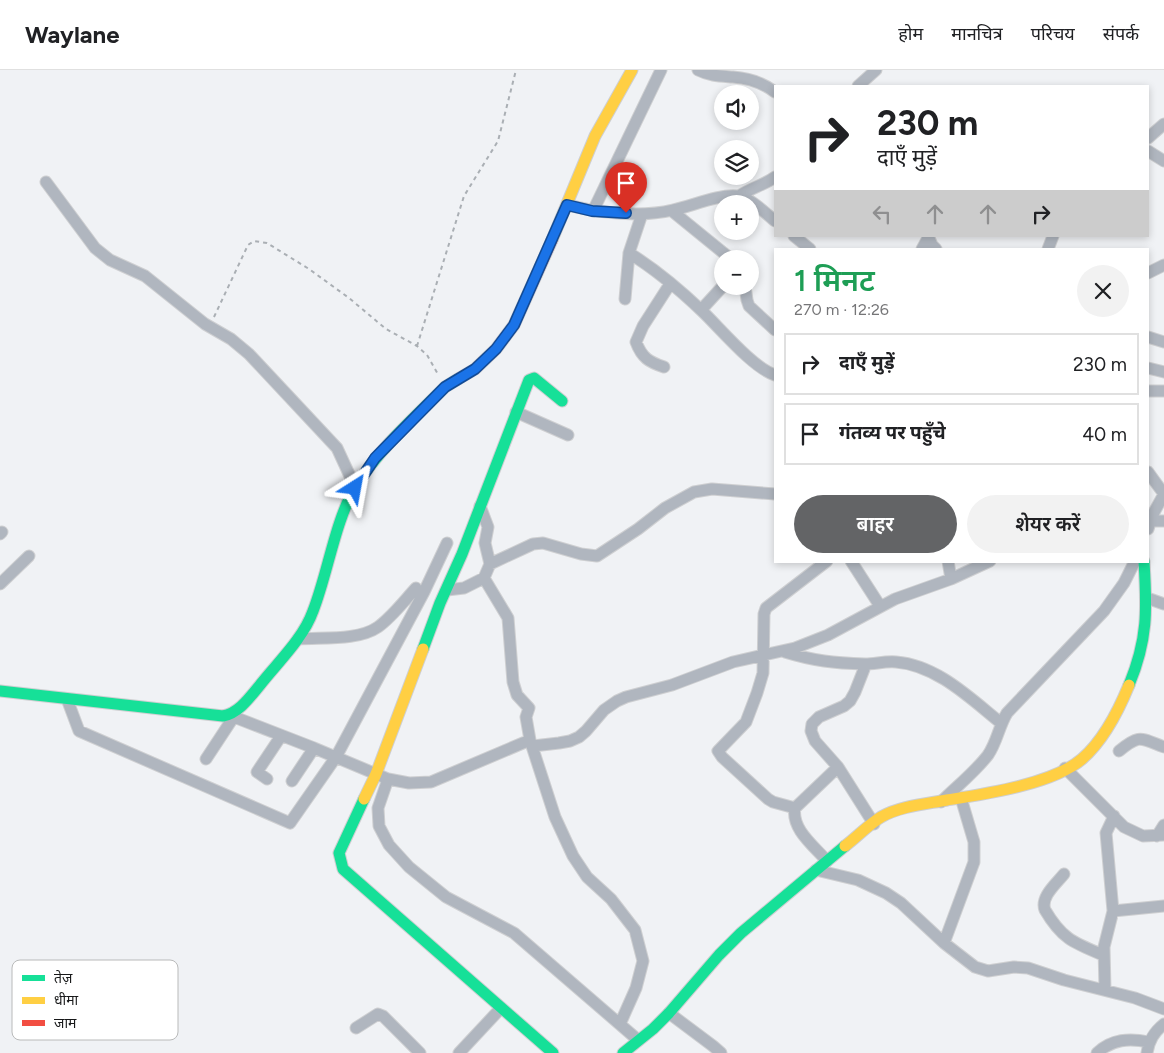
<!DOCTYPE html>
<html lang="hi">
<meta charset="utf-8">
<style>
:root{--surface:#fff;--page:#f2f2f2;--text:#202124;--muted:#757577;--line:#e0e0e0;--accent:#636466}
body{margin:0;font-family:Figtree,"Noto Sans Devanagari",sans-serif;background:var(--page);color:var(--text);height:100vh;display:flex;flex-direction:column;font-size:19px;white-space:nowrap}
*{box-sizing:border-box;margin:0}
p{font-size:16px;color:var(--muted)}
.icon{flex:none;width:28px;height:28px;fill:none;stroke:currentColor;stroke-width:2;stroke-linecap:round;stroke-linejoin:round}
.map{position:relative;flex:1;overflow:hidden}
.side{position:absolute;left:774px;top:178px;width:375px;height:315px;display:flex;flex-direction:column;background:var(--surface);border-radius:0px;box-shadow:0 2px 8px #0003}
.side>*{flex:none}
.hud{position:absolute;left:774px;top:15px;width:375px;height:152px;border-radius:0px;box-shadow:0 2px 8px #0003;background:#fff;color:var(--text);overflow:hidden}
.fabs{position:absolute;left:714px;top:15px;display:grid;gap:10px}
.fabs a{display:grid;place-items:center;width:45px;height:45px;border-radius:50%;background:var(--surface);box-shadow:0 2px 8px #0003;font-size:25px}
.pin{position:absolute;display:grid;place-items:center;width:42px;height:42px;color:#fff;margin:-51px -21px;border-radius:50% 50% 50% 0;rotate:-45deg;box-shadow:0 0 5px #0007}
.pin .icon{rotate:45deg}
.me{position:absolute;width:55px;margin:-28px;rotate:34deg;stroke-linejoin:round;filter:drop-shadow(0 0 4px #0008)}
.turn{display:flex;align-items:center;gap:18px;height:105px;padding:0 20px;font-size:22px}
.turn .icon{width:65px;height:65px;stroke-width:2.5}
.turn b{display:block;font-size:35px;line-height:42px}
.lanes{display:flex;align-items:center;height:48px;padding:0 20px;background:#0003;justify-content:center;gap:25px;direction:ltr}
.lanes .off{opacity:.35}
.round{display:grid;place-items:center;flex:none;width:52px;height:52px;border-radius:26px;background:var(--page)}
.head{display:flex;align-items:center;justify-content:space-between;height:85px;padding:0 20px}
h1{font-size:30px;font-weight:600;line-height:38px;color:#1e9e55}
.cta{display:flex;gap:10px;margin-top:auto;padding:10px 20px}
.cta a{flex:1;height:58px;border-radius:30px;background:var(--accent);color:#fff;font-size:20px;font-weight:600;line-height:58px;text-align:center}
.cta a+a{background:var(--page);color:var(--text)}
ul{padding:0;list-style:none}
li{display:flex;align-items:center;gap:15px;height:62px;margin:0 10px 8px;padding:0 10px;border:2px solid var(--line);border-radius:0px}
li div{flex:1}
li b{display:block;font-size:19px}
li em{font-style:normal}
header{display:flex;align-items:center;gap:30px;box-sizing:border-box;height:70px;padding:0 25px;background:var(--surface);border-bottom:1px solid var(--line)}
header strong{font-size:24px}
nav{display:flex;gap:28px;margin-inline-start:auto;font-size:18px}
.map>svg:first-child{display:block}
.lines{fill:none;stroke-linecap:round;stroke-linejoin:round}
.street-casing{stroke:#cecfd1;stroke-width:13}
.fast-casing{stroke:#cecfd1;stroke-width:13}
.slow-casing{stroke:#cecfd1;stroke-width:13}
.jam-casing{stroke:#cecfd1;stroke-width:13}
.path{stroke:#aaafb4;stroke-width:2;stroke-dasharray:4 4;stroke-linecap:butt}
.street{stroke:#b0b6bf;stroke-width:11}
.fast{stroke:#16e098;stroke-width:11}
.slow{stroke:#ffcf43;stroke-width:11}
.jam{stroke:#f24e42;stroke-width:11}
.route-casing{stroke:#114b97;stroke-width:12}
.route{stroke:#1a73e8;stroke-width:9}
.key{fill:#fff;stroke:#b9baba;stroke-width:1}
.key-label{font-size:14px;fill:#171819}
</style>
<header>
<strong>Waylane</strong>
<nav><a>होम</a><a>मानचित्र</a><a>परिचय</a><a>संपर्क</a></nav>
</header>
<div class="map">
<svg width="1164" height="983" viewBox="0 0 1164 983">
<rect width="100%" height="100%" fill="#f0f2f5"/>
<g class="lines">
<!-- street casing -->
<g class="street-casing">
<path id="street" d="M 698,0 C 710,6 720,6 733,7 C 748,8 763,13 775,22
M 858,16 L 876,0
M 1148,68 L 1164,54
M 1148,81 L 1164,91
M 46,112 L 95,178 L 110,190 L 145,206 L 205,254 L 231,269 L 249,284 L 337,378 L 355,417
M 739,126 C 751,118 764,115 775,107
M 567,135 C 601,143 639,148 673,140 C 692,136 719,124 737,126 C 751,128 764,142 775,151
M 593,141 L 661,0
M 672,141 L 731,189
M 642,144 L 629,183 C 655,199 680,220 702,241 C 720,258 753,298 775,305
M 794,166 L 810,179
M 928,166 L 932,175 L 936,179
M 922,179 L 928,168
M 1048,179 L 1053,166
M 1148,203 L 1164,195
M 745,216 L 747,230 L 749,236 L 775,260
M 625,229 L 629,183
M 701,240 L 723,216
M 1148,267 L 1164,272
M 664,297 C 649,292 642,288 636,272 L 643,256 L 670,214
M 1148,298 L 1164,302
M 1148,321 L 1164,321
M 516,342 L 568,365
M 1148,402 L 1164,424
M 480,436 L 488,457 L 485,473 L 490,494 L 484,508 L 508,548 L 513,612 L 517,625 L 529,638 L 526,647 L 530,670 L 555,747 L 573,786 L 587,807 L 611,829 L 635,860 L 643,891 L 636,918 L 620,954
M 1151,451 L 1164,451
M 1148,459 L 1152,446 L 1164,424
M 0,464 L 2,462
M 851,491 L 880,536
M 948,491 L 951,509
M 490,494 L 533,474 L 543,473 L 581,484 L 597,486 L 638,459 L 665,438 L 694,422 L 712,419 L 775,424
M 0,514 L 29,486
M 447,520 L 464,518 L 484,508
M 1147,528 L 1164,534
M 298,569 C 322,567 358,571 378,557 C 392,547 404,531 416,518
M 785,582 C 814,591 834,593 865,594 C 875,594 885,591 896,592 C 937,595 971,629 1001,653
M 866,594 L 855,622 L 850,631 L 844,636 L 819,647 L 812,654 L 811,661 L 815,671 L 838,697 L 874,754
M 67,629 L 79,661 L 290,753 L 336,687 L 424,522 L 447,473
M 229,645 L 314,678 L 388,709 L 409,713 L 431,712 L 530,670
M 533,676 L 559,673 L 570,671 L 579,667 L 586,661 L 604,640 L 617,631 L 626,627 L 672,615 L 733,592 L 795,578 L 828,565 L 895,529 L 951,509 L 990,491
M 1119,681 C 1140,664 1140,668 1164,677
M 206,689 L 233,648
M 1065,698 L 1124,757 L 1143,766 L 1164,765
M 267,709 L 257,702 L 281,666
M 388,709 L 378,738 L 379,756 L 389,775 L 409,797 L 446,827 L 514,863 L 638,970
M 292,711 L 314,678
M 941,732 C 956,717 975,702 988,685 C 997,672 999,656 1007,643 L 1104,541 L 1124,513 L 1135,491
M 795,738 L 773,732 L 768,729 L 722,687 L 718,681 L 746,652 L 757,623 L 763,603 L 764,544 L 766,538 L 827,491
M 1157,766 L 1164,755
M 827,791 C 814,776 791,759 795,738 L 838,697
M 816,800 L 858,810 L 886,823 L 901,833 L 944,873 L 975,897 L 988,901 L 1014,897 L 1028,898 L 1064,910 L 1135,928 L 1164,939
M 1064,804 C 1056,814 1040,827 1045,840 C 1062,869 1074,873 1103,885
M 1113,841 L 1164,836
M 944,873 L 974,792 L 974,772 L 961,728
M 1105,920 L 1104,877 L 1113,841 L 1106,763 L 1114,746
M 669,943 L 713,976 L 721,983
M 356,958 L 378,944 L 383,946 L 420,983
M 459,983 L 501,938
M 1097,983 C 1112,969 1129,968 1149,972
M 1147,983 C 1149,970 1154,962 1164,954"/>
</g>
<!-- fast casing -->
<g class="fast-casing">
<path id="fast" d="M 423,579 L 440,533 L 462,484 L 529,310 L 534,308 L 562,331
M 1129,615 C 1148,569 1147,540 1144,491
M 0,621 L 223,646 C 239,643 250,627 260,615 C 278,592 303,569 313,541 C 328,503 335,450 356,416 C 380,378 414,348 445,317 L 458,309
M 364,729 L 339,783 L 343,799 L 553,983
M 623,983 L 653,959 L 669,943 L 719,885 L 741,863 L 845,776"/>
</g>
<!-- slow casing -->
<g class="slow-casing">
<path id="slow" d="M 552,170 L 595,66 L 632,0
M 364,729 L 376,704 L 423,579
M 845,776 C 857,767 868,755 881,747 C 900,736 926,734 947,730 C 985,724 1053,714 1082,689 C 1104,670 1118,642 1129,615"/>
</g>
<!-- jam casing -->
<g class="jam-casing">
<path id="jam" d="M 458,309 L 475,299 L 496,279 L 514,255 L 552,170"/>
</g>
<!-- path -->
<path class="path" d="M 214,247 L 248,175 L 254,171 L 267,173 L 309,199 L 349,228 L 386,259 L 417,276 L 427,285 L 439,306
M 417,276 L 464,126 L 498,71 L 516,0"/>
<!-- street -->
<use href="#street" class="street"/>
<!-- fast -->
<use href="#fast" class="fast"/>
<!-- slow -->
<use href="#slow" class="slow"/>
<!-- jam -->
<use href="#jam" class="jam"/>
</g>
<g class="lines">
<!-- route casing -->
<g class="route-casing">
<path id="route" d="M 355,418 L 375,388 L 445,317 L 475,299 L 496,279 L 514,255 L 567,135 L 592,141 L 626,143"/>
</g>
<!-- route -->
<use href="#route" class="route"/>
</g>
<!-- legend -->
<rect x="12" y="890" width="166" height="80" rx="8" class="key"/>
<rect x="22" y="905" width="23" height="6" fill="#16e098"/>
<rect x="22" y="927" width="23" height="7" fill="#ffcf43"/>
<rect x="22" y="950" width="23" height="6" fill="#f24e42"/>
<g class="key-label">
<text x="54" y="913">तेज़</text>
<text x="54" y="935">धीमा</text>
<text x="54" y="958">जाम</text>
</g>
</svg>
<div class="fabs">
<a><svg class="icon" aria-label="sound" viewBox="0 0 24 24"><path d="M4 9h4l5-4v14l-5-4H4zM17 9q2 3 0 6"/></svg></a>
<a><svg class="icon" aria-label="layers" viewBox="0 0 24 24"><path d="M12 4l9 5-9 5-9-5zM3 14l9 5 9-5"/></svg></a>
<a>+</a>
<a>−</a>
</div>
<div class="pin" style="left:626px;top:143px;background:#d93025"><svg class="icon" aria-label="arrive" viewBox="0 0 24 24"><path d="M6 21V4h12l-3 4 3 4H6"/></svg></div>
<svg class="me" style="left:355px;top:418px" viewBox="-20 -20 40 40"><path d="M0-17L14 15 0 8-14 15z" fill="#1a73e8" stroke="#fff" stroke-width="4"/></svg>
<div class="hud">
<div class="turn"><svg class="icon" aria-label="right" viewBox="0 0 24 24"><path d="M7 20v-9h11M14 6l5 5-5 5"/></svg><div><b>230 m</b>दाएँ मुड़ें</div></div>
<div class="lanes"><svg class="icon off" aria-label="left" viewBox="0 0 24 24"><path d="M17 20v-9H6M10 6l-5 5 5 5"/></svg><svg class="icon off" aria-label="ahead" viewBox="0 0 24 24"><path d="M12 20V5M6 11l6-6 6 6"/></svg><svg class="icon off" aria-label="ahead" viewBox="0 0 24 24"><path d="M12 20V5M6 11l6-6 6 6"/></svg><svg class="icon" aria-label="right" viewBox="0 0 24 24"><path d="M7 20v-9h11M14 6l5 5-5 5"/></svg></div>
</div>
<section class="side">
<div class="head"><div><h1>1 मिनट</h1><p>270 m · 12:26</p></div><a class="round"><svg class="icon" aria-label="close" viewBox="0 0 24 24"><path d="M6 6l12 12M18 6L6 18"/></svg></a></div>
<ul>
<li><svg class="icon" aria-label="right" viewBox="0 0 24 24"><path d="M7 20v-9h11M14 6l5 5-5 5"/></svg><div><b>दाएँ मुड़ें</b></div><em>230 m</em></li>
<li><svg class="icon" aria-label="arrive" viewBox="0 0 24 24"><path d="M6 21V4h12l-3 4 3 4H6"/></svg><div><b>गंतव्य पर पहुँचे</b></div><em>40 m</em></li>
</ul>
<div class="cta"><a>बाहर</a><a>शेयर करें</a></div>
</section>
</div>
